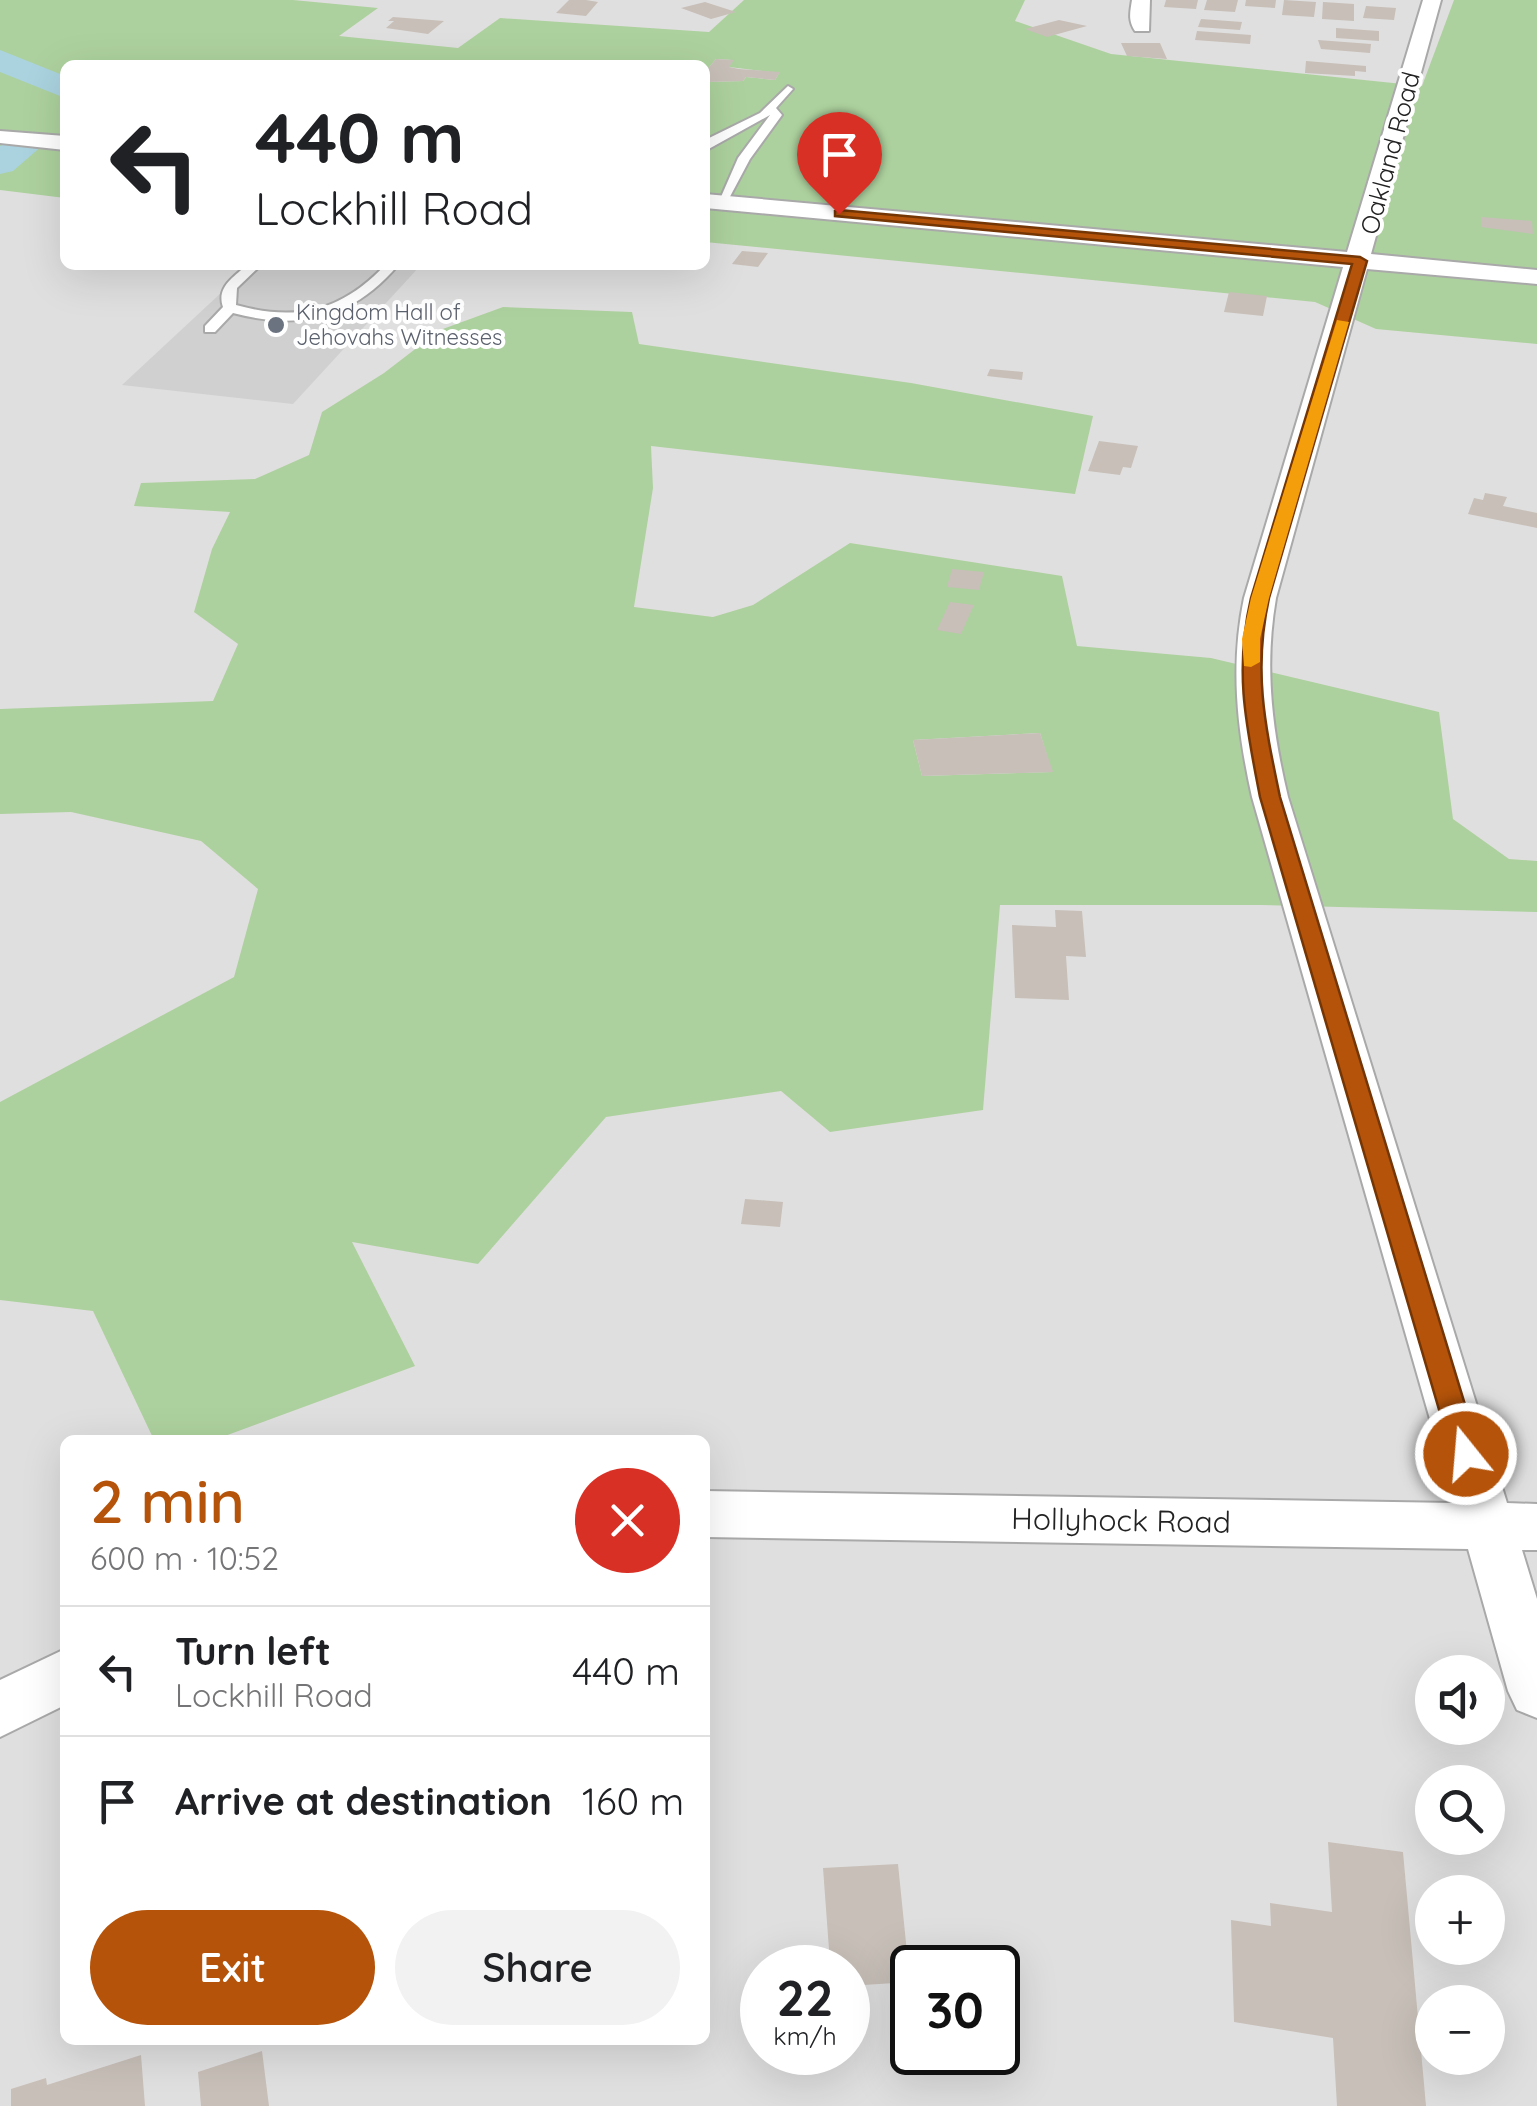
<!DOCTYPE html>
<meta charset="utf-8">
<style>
:root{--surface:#fff;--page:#f2f2f2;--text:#202124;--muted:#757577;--line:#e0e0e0;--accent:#b45309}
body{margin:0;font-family:Quicksand,sans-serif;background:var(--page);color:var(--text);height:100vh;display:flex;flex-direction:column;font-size:38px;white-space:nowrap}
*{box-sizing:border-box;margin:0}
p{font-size:32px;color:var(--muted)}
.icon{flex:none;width:55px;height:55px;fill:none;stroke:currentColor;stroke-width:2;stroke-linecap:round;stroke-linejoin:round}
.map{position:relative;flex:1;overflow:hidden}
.side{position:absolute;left:60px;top:1435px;width:650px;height:610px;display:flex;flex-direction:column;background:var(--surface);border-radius:15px;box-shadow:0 10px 40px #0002}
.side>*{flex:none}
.guide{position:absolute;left:60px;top:60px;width:650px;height:210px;border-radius:15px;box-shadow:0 10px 40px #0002;background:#fff;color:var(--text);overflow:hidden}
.tools{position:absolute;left:1415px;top:1655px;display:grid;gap:20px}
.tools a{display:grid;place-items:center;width:90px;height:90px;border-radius:50%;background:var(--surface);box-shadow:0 10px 40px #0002;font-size:50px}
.speed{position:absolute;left:740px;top:1945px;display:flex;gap:20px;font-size:50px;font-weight:700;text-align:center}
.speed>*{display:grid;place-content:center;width:130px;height:130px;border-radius:50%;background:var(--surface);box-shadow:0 10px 40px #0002;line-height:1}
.speed small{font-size:25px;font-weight:400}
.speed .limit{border:5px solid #111;border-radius:15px;background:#fff;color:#111}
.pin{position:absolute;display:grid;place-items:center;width:85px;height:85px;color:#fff;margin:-102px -42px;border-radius:50% 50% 50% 0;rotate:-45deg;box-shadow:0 0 10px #0007}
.pin .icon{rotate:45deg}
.me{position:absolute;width:110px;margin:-55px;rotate:343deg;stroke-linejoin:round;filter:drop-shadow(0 0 8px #0008)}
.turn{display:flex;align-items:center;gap:35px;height:210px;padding:0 30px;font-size:45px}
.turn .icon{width:130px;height:130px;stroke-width:2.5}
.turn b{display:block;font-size:70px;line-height:85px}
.round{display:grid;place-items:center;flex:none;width:105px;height:105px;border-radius:52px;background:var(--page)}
.headline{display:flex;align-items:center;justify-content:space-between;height:170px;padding:0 30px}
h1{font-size:60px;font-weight:600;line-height:75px;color:var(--accent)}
.primary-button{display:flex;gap:20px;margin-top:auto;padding:20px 30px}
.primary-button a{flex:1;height:115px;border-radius:60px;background:var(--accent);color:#fff;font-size:40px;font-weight:600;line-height:115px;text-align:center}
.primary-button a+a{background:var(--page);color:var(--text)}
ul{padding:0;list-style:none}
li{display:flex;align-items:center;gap:30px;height:130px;padding:0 30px;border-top:2px solid var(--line)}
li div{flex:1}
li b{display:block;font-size:38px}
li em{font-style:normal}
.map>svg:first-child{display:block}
.residential{fill:#e0dfdf;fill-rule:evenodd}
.religious{fill:#d0d0d0}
.forest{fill:#add19e;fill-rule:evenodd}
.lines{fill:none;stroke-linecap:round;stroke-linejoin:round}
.river{fill:#aad3df;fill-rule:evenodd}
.building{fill:#c7bfb8}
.service-casing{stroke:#a9a9a9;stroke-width:4}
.minor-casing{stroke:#a9a9a9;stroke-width:4}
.service{fill:#fff;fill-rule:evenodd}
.minor{fill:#fff;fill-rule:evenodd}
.route{fill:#b45309;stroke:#753606;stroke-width:2.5}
.slow{fill:#f59e0b}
.worship-dot{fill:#6b7280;stroke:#fff;stroke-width:4}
.labels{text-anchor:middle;stroke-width:8;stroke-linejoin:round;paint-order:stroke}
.far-worship-label{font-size:22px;fill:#5b616d;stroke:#fff;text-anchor:start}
.street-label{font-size:25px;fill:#222;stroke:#fff}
.near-street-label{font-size:30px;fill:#222;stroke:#fff}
</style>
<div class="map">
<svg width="1537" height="2106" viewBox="0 0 1537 2106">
<rect width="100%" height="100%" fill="#f2efe9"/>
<!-- residential -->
<path class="residential" d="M 0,0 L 1537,0 L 1537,2106 L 0,2106 ZM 65,65 L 705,65 L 705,265 L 65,265 ZM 65,1440 L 705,1440 L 705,2040 L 65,2040 ZM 1432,1672 L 1488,1672 L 1488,1728 L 1432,1728 ZM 1432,1782 L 1488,1782 L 1488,1838 L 1432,1838 ZM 1432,1892 L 1488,1892 L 1488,1948 L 1432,1948 ZM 762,1968 L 848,1968 L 848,2052 L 762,2052 ZM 912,1968 L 998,1968 L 998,2052 L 912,2052 ZM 1432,2002 L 1488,2002 L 1488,2058 L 1432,2058 Z"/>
<!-- religious -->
<path class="religious" d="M 251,265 L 421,265 L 293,404 L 122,385 Z"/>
<!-- forest -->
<path class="forest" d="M 0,0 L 293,0 L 378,8 L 339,36 L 458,48 L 500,18 L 709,32 L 744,0 L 1025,0 L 1015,21 L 1111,54 L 1422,86 L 1454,0 L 1537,0 L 1537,344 L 1376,329 L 1315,302 L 705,242 L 705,82 L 743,81 L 746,77 L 775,80 L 779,73 L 729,67 L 732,60 L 716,59 L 705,72 L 705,65 L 65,65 L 65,198 L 0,190 L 0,134 L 4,131 L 0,130 Z
M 503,307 L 632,312 L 639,344 L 911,383 L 1093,416 L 1075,494 L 651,446 L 653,488 L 634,607 L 713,617 L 753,605 L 850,543 L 1062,576 L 1077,646 L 1211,658 L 1439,712 L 1453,819 L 1509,859 L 1537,861 L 1537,912 L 1261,905 L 1000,905 L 983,1110 L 830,1132 L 781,1091 L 606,1117 L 478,1264 L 352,1242 L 415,1366 L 214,1440 L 154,1440 L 93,1311 L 0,1300 L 0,1102 L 234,977 L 258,889 L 201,841 L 71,812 L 0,814 L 0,709 L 213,701 L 238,644 L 194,612 L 212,549 L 230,512 L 134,506 L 141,483 L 255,479 L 309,455 L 322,412 L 384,373 L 440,330 ZM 1040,733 L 1052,772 L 922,776 L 913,740 Z"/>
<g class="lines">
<!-- river -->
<path class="river" d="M 0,50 L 65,76 L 65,98 L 0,72 Z
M 25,134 L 38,137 L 43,145 L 13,171 L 0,174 L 0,146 Z"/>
</g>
<!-- building -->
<path class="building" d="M 569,0 L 586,0 L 598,2 L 586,16 L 556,13 Z
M 1166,0 L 1198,0 L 1196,9 L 1164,7 Z
M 1207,0 L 1238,0 L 1235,12 L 1204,10 Z
M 1246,0 L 1276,0 L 1275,8 L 1245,6 Z
M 1284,0 L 1316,2 L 1314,17 L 1282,15 Z
M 705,2 L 736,12 L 711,19 L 681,8 Z
M 1323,2 L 1354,4 L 1354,21 L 1322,19 Z
M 1366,6 L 1396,8 L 1394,20 L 1363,18 Z
M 393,17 L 444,21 L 428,34 L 386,28 L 394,21 L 388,21 Z
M 1201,19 L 1242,22 L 1240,30 L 1198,27 Z
M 1059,20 L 1087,26 L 1047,37 L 1025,29 Z
M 1336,28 L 1379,31 L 1379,41 L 1336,38 Z
M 1197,31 L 1251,35 L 1250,44 L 1195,40 Z
M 1318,40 L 1371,44 L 1370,53 L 1321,49 Z
M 1121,43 L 1160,43 L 1167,59 L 1127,56 Z
M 716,59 L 734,60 L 729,67 L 739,69 L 780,72 L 775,80 L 746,77 L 743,81 L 705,82 L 705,72 Z
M 1306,61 L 1366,66 L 1366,72 L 1355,71 L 1355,76 L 1305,73 Z
M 1481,217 L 1532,221 L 1533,234 L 1481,227 Z
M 742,251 L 768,253 L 758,267 L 732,264 Z
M 1229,292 L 1267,296 L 1263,316 L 1224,312 Z
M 990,369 L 1023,372 L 1022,380 L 987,376 Z
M 1099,441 L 1138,446 L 1131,468 L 1123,467 L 1120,475 L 1088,471 Z
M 1485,493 L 1507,497 L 1503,506 L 1537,513 L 1537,528 L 1468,514 L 1474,498 L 1483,500 Z
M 952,569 L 984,572 L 979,590 L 947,587 Z
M 950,602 L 974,605 L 961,634 L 937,630 Z
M 1040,733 L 1053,772 L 922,776 L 913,740 Z
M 1055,910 L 1082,911 L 1086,957 L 1066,956 L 1069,1000 L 1015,998 L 1012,925 L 1056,927 Z
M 745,1199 L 783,1202 L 780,1227 L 741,1224 Z
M 1328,1842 L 1403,1852 L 1426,2106 L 1337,2106 L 1333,2038 L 1234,2022 L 1231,1920 L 1271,1926 L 1270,1903 L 1332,1912 Z
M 898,1864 L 910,1982 L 848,1986 L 848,1968 L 810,1968 L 810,1964 L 830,1963 L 823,1868 Z
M 262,2051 L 269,2106 L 201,2106 L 198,2072 Z
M 141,2055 L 145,2106 L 11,2106 L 11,2089 L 46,2078 L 47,2085 Z"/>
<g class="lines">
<!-- service casing -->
<g class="service-casing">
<path id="service" d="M 788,86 L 793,89 L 776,108 L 782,115 L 750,159 L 725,206 L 717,206 L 738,158 L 770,115 L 705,151 L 705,140 L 760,113 Z
M 247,265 L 261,265 L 237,288 L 236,305 C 297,322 342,311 385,265 L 398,265 C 354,318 299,331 233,313 L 215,332 L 205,332 L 205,326 L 223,307 C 216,287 234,277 247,265 Z"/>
</g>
<!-- minor casing -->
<g class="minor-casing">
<path id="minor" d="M 1132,0 L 1150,0 L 1149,31 L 1135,31 C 1128,20 1130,13 1132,0 Z
M 1423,0 L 1441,0 L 1371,254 L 1537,270 L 1537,284 L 1367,269 L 1276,598 C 1264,667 1272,730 1288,797 L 1507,1503 L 1537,1504 L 1537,1550 L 1522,1550 L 1537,1599 L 1537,1718 L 1517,1710 L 1508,1691 L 1468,1549 L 705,1537 L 705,1491 L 1454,1503 L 1252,797 C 1237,730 1230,666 1244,598 L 1343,267 L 705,208 L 705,194 L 1347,252 Z
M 0,131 L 65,136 L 65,150 L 0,143 Z
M 65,1649 L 65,1705 L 0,1737 L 0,1680 Z"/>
</g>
<!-- service -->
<use href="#service" class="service"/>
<!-- minor -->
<use href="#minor" class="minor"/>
</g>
<!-- route -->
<path class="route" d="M 839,210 L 1360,257 L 1367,261 L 1269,598 C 1253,671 1265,725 1280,797 L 1480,1454 L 1476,1462 L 1466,1466 L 1456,1462 L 1452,1454 L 1260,797 C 1246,725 1234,671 1251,598 L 1352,264 L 835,216 L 835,211 Z"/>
<!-- slow -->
<path class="slow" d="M 1337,320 L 1349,322 L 1269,598 L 1260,639 L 1260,662 L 1251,667 L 1244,666 L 1242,639 L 1251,598 Z"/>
<!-- markers -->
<circle class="worship-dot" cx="276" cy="325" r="10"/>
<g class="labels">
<!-- far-worship labels -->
<g class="far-worship-label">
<text x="296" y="320">Kingdom Hall of<tspan x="296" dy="25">Jehovahs Witnesses</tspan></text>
</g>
<!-- street labels -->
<g class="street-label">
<text transform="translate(1390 153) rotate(-75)" y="9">Oakland Road</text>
</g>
<!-- near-street labels -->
<g class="near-street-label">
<text transform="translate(1121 1521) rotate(1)" y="10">Hollyhock Road</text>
</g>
</g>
</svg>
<div class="tools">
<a><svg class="icon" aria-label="sound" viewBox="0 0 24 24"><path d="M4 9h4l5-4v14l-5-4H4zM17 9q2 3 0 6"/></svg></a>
<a><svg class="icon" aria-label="search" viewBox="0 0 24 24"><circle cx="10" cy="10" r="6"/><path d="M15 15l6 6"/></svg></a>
<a>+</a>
<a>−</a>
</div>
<div class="speed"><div>22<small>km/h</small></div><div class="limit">30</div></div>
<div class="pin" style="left:839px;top:214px;background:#d93025"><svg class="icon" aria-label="arrive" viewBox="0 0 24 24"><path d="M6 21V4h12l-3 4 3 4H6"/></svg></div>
<svg class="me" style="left:1466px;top:1454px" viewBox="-20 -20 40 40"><circle r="17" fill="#b45309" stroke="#fff" stroke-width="3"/><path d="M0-11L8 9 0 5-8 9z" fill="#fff"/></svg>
<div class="guide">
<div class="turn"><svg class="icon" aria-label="left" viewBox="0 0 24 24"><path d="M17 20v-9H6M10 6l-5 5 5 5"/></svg><div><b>440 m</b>Lockhill Road</div></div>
</div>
<section class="side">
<div class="headline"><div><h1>2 min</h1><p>600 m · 10:52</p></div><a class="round" style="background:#d93025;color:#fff"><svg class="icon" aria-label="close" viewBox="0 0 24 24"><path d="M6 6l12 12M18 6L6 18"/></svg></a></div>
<ul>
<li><svg class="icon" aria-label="left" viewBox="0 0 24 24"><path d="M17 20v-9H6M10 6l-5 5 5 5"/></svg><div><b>Turn left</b><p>Lockhill Road</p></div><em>440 m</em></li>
<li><svg class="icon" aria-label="arrive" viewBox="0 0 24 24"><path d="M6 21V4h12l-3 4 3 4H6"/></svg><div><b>Arrive at destination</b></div><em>160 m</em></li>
</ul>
<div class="primary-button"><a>Exit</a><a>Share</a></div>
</section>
</div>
